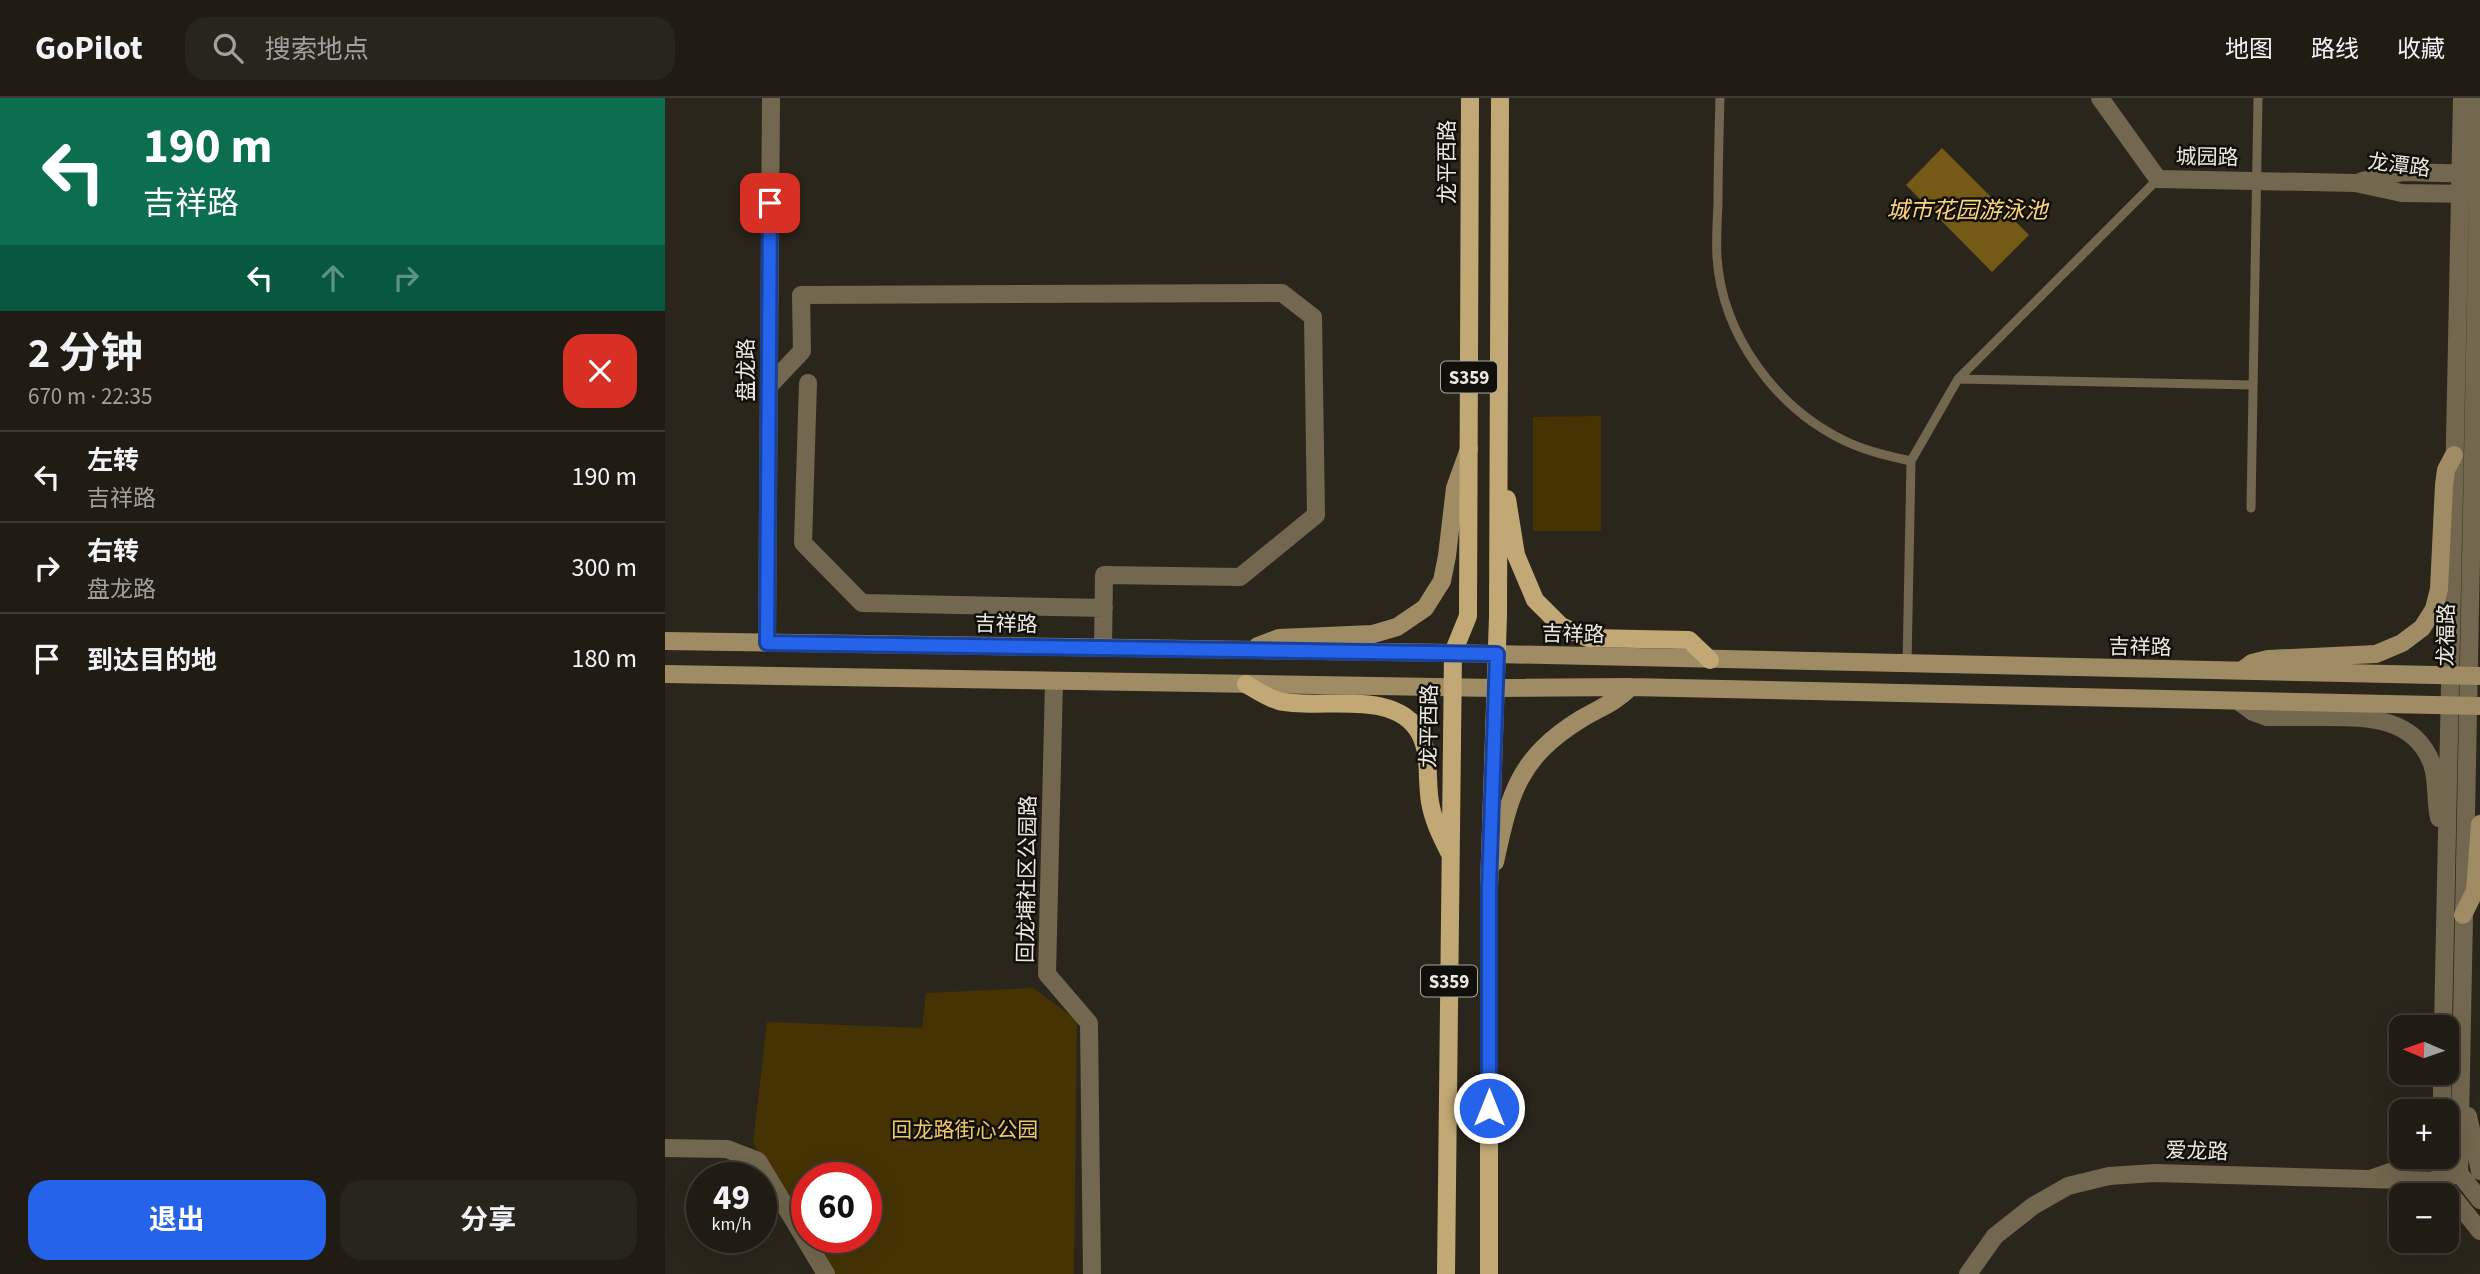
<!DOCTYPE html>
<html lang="zh">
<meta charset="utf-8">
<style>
:root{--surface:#201c14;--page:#28251d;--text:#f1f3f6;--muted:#a2a1a0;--line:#3d3a34;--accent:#2563eb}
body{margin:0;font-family:"Source Sans 3","Noto Sans SC",sans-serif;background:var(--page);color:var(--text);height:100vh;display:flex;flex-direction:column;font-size:26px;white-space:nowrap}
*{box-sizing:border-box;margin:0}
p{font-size:23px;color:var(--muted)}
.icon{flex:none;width:38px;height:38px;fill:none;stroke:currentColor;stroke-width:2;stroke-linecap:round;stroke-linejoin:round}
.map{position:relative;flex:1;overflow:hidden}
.details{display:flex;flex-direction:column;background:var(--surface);width:665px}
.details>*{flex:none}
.guide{background:#0b6e4f;color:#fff;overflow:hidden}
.needle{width:46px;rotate:272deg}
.buttons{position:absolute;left:1724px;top:917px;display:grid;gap:14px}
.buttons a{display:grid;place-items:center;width:70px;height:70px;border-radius:14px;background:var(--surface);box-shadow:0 7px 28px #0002,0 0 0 2px var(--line);font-size:35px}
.speed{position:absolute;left:21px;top:1064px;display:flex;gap:14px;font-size:35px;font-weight:700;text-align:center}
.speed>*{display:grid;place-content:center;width:91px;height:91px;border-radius:50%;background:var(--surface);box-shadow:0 7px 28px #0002,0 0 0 2px var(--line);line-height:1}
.speed small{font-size:18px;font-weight:400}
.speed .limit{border:10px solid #d22;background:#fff;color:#111}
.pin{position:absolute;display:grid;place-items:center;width:60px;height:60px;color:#fff;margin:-30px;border-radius:14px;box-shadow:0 4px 10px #0006}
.me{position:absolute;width:77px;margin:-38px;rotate:0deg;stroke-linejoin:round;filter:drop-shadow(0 0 5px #0008)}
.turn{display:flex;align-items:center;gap:24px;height:147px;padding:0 28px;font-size:32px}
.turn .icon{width:91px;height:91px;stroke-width:2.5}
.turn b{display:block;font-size:49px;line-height:60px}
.lanes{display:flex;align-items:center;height:66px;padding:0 28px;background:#0003;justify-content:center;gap:35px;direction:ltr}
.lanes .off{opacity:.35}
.round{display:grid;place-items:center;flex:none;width:74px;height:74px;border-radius:21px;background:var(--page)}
.summary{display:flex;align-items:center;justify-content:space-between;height:119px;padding:0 28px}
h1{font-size:42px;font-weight:700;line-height:52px}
.action{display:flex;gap:14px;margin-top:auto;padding:14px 28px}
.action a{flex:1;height:80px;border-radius:21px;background:var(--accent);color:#fff;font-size:28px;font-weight:700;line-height:80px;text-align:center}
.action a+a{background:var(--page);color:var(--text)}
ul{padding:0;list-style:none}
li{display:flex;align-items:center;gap:21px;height:91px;padding:0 28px;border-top:2px solid var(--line)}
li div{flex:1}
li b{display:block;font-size:26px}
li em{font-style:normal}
header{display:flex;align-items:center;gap:42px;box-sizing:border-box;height:98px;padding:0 35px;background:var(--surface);border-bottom:2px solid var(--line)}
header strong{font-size:33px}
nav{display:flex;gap:38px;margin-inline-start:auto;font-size:24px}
.search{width:490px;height:63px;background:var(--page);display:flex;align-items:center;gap:18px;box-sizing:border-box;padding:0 24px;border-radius:21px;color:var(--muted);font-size:26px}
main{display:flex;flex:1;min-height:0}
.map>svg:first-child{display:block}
.green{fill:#453304}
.water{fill:#745917}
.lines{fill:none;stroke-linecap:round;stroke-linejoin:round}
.service{stroke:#73674f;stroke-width:9}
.minor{stroke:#73674f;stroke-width:18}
.tertiary{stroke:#73674f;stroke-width:18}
.secondary{stroke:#9f8c64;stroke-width:18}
.primary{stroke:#c1a875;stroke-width:18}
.route-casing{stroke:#184099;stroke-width:18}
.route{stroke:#2563eb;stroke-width:12}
.labels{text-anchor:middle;stroke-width:5;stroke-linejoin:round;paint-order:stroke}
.shield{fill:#110f0a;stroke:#aaa7a0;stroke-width:2}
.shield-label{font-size:19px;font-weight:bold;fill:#ece8e1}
.street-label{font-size:21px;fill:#ece8e1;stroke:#110f0a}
.park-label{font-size:21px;fill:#f0c66d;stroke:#110f0a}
.water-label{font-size:23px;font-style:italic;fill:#ffd57b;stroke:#110f0a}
</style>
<header>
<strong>GoPilot</strong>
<div class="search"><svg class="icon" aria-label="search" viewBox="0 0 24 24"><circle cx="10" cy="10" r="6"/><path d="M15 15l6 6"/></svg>搜索地点</div>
<nav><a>地图</a><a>路线</a><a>收藏</a></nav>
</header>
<main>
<section class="details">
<div class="guide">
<div class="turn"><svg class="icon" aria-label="left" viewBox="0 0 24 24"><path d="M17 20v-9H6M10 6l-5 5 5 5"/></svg><div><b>190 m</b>吉祥路</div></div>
<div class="lanes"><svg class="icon" aria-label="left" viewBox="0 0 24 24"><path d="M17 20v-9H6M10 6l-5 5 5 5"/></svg><svg class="icon off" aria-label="ahead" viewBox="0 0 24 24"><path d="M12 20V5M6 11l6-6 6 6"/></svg><svg class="icon off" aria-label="right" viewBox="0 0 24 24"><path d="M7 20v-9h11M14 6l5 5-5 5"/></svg></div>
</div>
<div class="summary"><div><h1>2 分钟</h1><p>670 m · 22:35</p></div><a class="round" style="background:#d93025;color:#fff"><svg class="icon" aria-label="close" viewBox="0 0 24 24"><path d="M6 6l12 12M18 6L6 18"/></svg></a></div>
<ul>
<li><svg class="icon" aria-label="left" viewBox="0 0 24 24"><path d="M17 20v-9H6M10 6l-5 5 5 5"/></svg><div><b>左转</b><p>吉祥路</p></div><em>190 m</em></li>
<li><svg class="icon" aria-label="right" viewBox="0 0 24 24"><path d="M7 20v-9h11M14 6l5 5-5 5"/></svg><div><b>右转</b><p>盘龙路</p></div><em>300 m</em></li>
<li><svg class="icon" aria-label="arrive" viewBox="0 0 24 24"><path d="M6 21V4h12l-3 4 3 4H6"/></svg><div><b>到达目的地</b></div><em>180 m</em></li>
</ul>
<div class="action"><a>退出</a><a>分享</a></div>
</section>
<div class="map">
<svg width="1815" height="1176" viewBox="0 0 1815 1176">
<rect width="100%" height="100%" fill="#2b261b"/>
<!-- green -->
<path class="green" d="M 936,318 L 936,433 L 868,433 L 868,319 Z
M 368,890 L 412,922 L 409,1176 L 165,1176 L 143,1139 L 201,1139 L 201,1080 L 142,1080 L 142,1137 L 88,1045 L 102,924 L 257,930 L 261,895 Z"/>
<!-- water -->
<path class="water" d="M 1277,50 L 1364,137 L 1327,174 L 1241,87 Z"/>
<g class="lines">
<!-- service -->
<path class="service" d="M 1055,0 C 1054,35 1053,71 1053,106 C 1052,124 1051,142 1052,159 C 1057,237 1111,310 1180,343 C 1201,353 1223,358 1246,363 L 1242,566
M 1293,281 L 1588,287
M 1246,363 L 1293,281 L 1493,81
M 1586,410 L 1593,0"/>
<!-- minor -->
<path class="minor" d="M 1435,0 L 1493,81 L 1690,85 L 1737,95 L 1809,96
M 1697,83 L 1738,74 L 1815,76
M 143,285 L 138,445 L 197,505 L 439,510
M 104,288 L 137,253 L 136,197 L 617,195 L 648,219 L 651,417 L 575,479 L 439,477 L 438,550
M 102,545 L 106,0
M 389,583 L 382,876 L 424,925 L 427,1176
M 0,1050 L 62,1051 L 93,1063 L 161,1176
M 1303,1176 L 1330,1138 L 1368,1108 L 1403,1088 L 1444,1078 L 1489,1075 L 1775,1083 L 1787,1078"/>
<!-- tertiary -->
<path class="tertiary" d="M 1815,0 L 1794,1075 L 1815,1102
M 1573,603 L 1588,614 L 1602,619 C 1622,619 1642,619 1662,619 C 1704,619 1750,620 1767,666 C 1773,683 1770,703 1774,720
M 1778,929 L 1797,0
M 1777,1013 L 1777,975
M 1803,1018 L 1815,1073
M 1776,1059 L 1775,1083 L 1815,1133
M 1705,1081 L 1728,1073 L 1747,1059"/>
<!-- secondary -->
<path class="secondary" d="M 0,543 L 788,555 L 1815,578
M 593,548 L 614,540 L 708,536 L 732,529 L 760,510 L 777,483 L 782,458 L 790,390 L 804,351
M 1579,571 L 1587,565 L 1603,561 L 1711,556 L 1737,545 L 1757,530 L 1769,511 L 1774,491 L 1779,387 L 1781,372 L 1789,357
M 0,576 L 831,590 L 966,589 L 1815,608
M 830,764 C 845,695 853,660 916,621 C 936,609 948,606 966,589
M 1798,817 L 1810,793 L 1815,726"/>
<!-- primary -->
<path class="primary" d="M 842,401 L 851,457 L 870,502 L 896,528 L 923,540 L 1024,542 L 1045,562
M 581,586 C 591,592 603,600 614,603 C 654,613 731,589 755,636 C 766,658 761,681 765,704 C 768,722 776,738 784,754
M 781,1176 L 788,555 L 803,518 L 805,0
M 824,1176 L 824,789 L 833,518 L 835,0"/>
</g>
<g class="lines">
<!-- route casing -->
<g class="route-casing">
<path id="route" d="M 105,105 L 102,545 L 832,556 L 824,789 L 824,1010"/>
</g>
<!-- route -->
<use href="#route" class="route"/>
</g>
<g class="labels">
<!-- shield labels -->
<g class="shield">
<rect x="776" y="263.5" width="56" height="31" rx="5"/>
<rect x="756" y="867.5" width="56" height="31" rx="5"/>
</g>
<g class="shield-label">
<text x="804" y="286">S359</text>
<text x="784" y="890">S359</text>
</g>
<!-- street labels -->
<g class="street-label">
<text transform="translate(1542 59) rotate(1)" y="7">城园路</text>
<text transform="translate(782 64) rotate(-90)" y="7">龙平西路</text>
<text transform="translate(1734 67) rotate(7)" y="7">龙潭路</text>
<text transform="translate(81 272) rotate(-90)" y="7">盘龙路</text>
<text transform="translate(341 526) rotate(1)" y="7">吉祥路</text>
<text transform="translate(908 536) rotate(1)" y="7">吉祥路</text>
<text transform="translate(1781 537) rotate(-89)" y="7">龙福路</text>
<text transform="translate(1475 549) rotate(1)" y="7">吉祥路</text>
<text transform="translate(764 628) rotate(-89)" y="7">龙平西路</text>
<text transform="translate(362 781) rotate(-89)" y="7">回龙埔社区公园路</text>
<text transform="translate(1532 1053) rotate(2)" y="7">爱龙路</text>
</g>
<!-- park labels -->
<g class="park-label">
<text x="300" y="1039">回龙路街心公园</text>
</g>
<!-- water labels -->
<g class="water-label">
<text x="1302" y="120">城市花园游泳池</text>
</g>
</g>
</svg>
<div class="buttons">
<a><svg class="needle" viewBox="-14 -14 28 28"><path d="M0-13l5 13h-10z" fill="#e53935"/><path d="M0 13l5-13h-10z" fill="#a2a1a0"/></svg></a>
<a>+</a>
<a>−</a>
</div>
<div class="speed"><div>49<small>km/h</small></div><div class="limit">60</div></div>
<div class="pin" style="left:105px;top:105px;background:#d93025"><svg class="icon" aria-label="arrive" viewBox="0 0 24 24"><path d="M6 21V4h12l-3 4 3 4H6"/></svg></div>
<svg class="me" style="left:824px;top:1010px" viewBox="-20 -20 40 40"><circle r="17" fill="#2563eb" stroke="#fff" stroke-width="3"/><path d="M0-11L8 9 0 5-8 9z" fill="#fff"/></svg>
</div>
</main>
